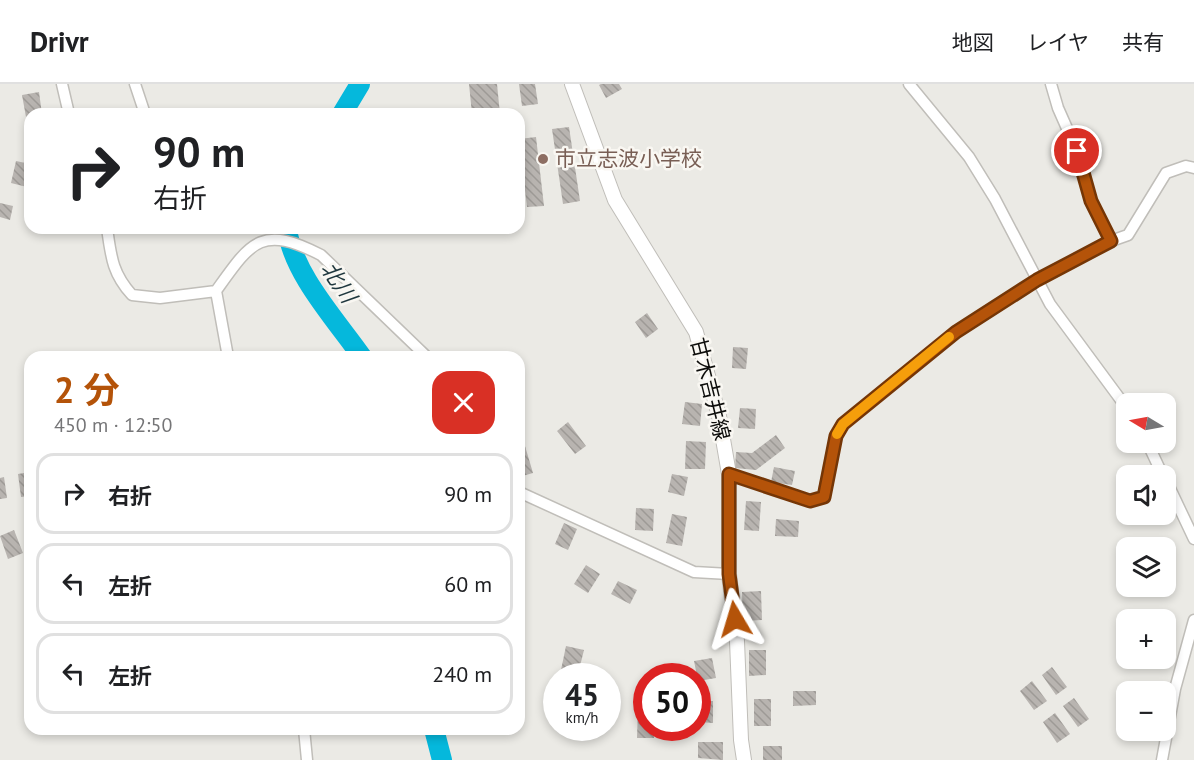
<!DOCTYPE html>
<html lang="ja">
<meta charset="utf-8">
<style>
:root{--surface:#fff;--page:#f2f2f2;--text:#202124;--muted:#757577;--line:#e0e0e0;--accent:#b45309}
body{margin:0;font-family:"PT Sans","Noto Sans JP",sans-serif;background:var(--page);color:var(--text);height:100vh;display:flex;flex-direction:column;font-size:22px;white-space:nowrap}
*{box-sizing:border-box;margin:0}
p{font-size:20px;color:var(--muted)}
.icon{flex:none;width:33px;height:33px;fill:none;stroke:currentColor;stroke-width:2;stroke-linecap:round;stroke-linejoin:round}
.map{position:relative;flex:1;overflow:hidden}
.drawer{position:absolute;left:24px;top:267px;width:501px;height:384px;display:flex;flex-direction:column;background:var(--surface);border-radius:18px;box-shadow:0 3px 9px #0003}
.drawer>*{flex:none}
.top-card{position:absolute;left:24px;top:24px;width:501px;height:126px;border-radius:18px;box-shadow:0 3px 9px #0003;background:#fff;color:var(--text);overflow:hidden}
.needle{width:39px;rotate:280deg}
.tools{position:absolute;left:1116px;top:309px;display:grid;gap:12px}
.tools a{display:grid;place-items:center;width:60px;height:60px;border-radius:12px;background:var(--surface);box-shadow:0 3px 9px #0003;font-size:30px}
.speed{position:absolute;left:543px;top:579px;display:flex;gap:12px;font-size:30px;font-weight:700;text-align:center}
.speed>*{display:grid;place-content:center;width:78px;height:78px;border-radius:50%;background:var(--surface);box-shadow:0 3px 9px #0003;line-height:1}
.speed small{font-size:15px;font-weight:400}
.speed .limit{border:9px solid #d22;background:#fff;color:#111}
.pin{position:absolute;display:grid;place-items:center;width:51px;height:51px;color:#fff;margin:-26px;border:3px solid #fff;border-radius:50%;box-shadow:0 2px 6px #0007}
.me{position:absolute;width:66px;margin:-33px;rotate:353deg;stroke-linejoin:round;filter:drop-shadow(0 0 4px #0008)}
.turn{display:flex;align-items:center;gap:21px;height:126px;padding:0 30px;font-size:27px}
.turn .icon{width:78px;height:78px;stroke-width:2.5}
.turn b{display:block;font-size:42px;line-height:51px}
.round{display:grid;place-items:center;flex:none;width:63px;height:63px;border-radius:18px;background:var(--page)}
.summary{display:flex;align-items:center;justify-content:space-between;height:102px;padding:0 30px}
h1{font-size:36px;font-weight:700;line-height:45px;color:var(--accent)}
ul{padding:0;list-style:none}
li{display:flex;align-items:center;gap:18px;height:81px;margin:0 12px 9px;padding:0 18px;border:3px solid var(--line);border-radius:18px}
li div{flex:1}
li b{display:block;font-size:22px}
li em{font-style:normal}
header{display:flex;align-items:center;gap:36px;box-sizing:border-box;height:84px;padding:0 30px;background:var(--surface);border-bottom:2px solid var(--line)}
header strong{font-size:28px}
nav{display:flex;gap:33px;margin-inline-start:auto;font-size:21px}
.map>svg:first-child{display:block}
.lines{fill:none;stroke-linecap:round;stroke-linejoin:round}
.river{stroke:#05b8dc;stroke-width:20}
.building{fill:url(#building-back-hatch)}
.minor-casing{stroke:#c0beb9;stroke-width:13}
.major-casing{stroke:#c0beb9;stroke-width:16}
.minor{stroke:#fff;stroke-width:10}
.major{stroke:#fff;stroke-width:14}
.route-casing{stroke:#753606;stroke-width:15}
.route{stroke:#b45309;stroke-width:10}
.slow{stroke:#f59e0b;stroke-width:10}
.education-dot{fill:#8d6e63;stroke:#f9f7f2;stroke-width:2}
.labels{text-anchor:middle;stroke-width:5;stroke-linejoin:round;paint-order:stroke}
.education-label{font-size:21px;fill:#785e54;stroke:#f9f7f2;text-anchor:start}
.street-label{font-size:21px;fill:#0d0d0b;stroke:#f9f7f2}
.water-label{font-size:22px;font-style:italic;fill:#1f373e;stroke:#f9f7f2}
</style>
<header>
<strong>Drivr</strong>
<nav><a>地図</a><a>レイヤ</a><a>共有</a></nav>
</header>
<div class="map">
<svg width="1194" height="676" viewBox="0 0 1194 676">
<defs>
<pattern id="building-back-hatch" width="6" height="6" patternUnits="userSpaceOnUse" patternTransform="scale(1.5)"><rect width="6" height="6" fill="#b8b4b0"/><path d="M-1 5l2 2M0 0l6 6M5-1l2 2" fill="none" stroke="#9d9a96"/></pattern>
</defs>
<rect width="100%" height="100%" fill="#ebeae5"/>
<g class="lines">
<!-- river -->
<path class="river" d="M 342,30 L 360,0
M 287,144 C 292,189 337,237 362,273
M 434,645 L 442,676"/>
</g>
<!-- building -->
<path class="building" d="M 469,0 L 497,0 L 500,30 L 472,30 Z
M 519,0 L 535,0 L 538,20 L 522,22 Z
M 601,0 L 619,0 L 622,5 L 606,14 L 599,1 Z
M 39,8 L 42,30 L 30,30 L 26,33 L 22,11 Z
M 569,43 L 580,117 L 563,120 L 552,45 Z
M 536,53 L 544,122 L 527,123 L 519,55 Z
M 16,77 L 30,80 L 27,103 L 11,99 Z
M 0,119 L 13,122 L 10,136 L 0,133 Z
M 647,229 L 658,245 L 646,254 L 635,238 Z
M 733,263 L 748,264 L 746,285 L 732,284 Z
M 685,318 L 702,320 L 700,342 L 682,340 Z
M 740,324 L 756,325 L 755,345 L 738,344 Z
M 568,338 L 586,362 L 575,370 L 557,347 Z
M 519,342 L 533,389 L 519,393 Z
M 776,351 L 785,364 L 756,386 L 735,384 L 736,368 L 752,369 Z
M 686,357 L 706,358 L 705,385 L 685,385 Z
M 774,383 L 795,387 L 792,401 L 771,398 Z
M 30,388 L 30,412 L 21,413 L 18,390 Z
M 672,390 L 688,393 L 684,412 L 668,408 Z
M 4,393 L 7,414 L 0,415 L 0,394 Z
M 746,417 L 761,418 L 759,447 L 744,446 Z
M 636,424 L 654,425 L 653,447 L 635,446 Z
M 672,430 L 687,433 L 682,462 L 666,459 Z
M 776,435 L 799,437 L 798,453 L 775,452 Z
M 564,439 L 577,445 L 568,466 L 555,460 Z
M 14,446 L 23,469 L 8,475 L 0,452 Z
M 586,481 L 600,490 L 588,509 L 574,500 Z
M 618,497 L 637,506 L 630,520 L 611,510 Z
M 761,507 L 762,536 L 743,537 L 742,508 Z
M 566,562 L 584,566 L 578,590 L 561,586 Z
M 749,566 L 766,566 L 766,591 L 749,592 Z
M 712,574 L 716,594 L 698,597 L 694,577 Z
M 1052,583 L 1067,603 L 1056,611 L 1042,591 Z
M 1032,597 L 1047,617 L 1034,626 L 1020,607 Z
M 556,600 L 556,633 L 546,630 Z
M 793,607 L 816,607 L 816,621 L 793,622 Z
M 1074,614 L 1089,635 L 1078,643 L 1063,622 Z
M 754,615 L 771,615 L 771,642 L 754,642 Z
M 698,617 L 713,617 L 713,639 L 698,638 Z
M 638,623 L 646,623 L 646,644 L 654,644 L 654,654 L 637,654 Z
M 1055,629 L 1070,650 L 1057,659 L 1043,638 Z
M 698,658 L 723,658 L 723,676 L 698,674 Z
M 763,662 L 782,662 L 782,676 L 763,676 Z"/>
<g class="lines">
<!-- minor casing -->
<g class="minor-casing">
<path id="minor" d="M 62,0 L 69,30
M 135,0 L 145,30
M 909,0 L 969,73 L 995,115 L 1050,220 L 1126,323
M 1051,0 L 1058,24 L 1077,67 L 1091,117 L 1111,157
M 107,144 C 111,172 112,189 132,211 L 160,214 L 216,207
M 228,273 L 216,207 C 251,158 261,140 321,171 L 427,273
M 1147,358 L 1163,392
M 729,390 L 810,417 L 823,413 L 836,352 L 843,340 L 956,248 L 1037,196 L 1111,157 L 1128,151 L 1166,89 L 1186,82 L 1194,84
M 1166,396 L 1194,455
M 519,408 L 694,488 L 729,490
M 304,645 L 307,676
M 1162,676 L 1175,605 L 1194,536"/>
</g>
<!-- major casing -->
<g class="major-casing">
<path id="major" d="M 572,0 L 615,116 L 696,248 L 719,332 L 729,390 L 729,490 L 737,557 L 741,656 L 744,676"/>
</g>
<!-- minor -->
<use href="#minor" class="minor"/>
<!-- major -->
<use href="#major" class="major"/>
</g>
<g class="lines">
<!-- route casing -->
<g class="route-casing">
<path id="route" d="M 735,535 L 729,490 L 729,390 L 810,417 L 824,413 L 836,352 L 843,340 L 956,248 L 1037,196 L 1111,157 L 1091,117 L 1077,67"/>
</g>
<!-- route -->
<use href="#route" class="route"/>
<!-- slow -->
<path class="slow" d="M 837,350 L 843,340 L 949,253"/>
</g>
<!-- markers -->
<circle class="education-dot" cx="543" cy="75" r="6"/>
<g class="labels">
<!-- education labels -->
<g class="education-label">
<text x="555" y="82">市立志波小学校</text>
</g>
<!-- street labels -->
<g class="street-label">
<text transform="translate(710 305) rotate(76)" y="7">甘木吉井線</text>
</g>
<!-- water labels -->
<g class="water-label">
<text transform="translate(339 198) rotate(56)" y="8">北川</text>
</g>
</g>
</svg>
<div class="tools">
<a><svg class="needle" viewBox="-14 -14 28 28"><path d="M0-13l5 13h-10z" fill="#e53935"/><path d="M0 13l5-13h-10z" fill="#757577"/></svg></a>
<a><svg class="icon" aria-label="sound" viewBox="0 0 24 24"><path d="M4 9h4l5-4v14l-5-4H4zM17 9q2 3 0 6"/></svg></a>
<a><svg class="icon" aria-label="layers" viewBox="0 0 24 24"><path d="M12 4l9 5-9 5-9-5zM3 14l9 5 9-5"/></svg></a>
<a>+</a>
<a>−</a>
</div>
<div class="speed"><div>45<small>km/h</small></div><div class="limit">50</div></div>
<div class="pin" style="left:1077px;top:67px;background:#d93025"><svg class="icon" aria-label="arrive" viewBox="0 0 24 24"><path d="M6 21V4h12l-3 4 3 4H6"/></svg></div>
<svg class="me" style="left:735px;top:535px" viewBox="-20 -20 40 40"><path d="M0-17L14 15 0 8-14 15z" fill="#b45309" stroke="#fff" stroke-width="4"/></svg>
<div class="top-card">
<div class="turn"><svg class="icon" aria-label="right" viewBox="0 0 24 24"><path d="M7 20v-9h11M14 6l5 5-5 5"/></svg><div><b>90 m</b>右折</div></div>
</div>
<section class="drawer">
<div class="summary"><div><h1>2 分</h1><p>450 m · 12:50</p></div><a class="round" style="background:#d93025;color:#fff"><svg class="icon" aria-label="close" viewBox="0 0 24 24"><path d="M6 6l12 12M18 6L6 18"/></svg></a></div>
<ul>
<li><svg class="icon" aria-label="right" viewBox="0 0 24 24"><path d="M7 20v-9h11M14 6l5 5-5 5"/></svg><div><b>右折</b></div><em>90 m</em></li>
<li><svg class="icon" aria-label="left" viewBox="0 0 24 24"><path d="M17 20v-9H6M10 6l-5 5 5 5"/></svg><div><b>左折</b></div><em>60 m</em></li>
<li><svg class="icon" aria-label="left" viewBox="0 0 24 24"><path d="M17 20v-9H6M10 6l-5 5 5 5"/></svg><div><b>左折</b></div><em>240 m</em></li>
</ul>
</section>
</div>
